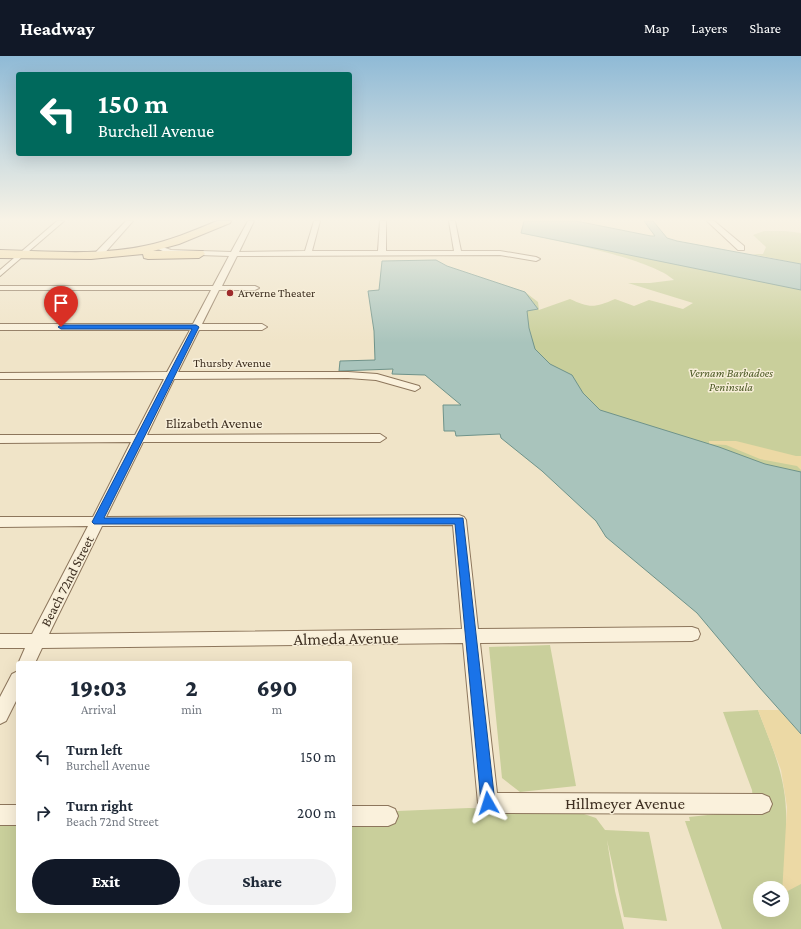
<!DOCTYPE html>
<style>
:root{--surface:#fff;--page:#f2f2f3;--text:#1f2937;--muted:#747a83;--accent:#111827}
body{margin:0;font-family:"Crimson Pro",serif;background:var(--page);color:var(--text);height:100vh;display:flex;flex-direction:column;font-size:15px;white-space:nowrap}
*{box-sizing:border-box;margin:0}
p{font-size:13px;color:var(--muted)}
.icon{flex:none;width:22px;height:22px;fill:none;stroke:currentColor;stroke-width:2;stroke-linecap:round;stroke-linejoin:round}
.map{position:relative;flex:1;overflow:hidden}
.sheet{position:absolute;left:16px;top:605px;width:336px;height:252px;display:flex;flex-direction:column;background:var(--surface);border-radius:4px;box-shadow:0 4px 16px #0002}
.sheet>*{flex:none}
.top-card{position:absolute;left:16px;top:16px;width:336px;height:84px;border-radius:4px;box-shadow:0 4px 16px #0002;background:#00695c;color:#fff;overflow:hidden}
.fabs{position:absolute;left:753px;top:825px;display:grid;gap:8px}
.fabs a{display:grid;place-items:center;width:36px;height:36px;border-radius:50%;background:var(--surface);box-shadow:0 4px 16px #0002;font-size:20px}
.pin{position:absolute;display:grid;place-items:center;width:34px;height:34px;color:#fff;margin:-41px -17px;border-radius:50% 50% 50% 0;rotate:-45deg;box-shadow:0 0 4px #0007}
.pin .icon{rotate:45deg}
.me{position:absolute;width:44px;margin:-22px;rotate:354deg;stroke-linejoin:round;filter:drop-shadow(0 0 3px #0008)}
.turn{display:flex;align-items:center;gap:14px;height:84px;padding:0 16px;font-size:18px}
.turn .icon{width:52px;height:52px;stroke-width:2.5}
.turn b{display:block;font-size:28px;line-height:34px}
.eta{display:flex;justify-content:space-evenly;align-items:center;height:68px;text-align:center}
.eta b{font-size:24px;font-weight:800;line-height:28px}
.primary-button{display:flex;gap:8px;margin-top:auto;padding:8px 16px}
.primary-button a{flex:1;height:46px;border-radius:24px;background:var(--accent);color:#fff;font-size:16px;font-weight:800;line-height:46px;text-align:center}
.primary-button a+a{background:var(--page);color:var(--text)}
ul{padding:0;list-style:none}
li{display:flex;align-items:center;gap:12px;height:56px;padding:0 16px}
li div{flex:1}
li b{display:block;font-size:15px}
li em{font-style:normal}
header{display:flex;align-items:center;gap:24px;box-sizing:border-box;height:56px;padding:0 20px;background:var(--accent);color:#fff}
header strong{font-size:19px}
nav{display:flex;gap:22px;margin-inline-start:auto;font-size:14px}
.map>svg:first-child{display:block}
.green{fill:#c9cf9b;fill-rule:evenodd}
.sand{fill:#ecd9a5}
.water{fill:#a9c4bc;stroke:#6f938a}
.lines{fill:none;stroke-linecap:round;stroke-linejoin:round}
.street-casing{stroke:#8d765c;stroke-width:2}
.primary-casing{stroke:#5b4430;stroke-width:2}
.street{fill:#faf1dc;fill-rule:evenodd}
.primary{fill:#f3d9a0;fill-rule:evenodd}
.route{fill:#1a73e8;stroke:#114b97}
.poi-dot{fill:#9e2a2b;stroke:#f7eed8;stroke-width:1.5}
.labels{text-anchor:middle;stroke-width:3;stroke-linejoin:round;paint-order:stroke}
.far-poi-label{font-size:12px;fill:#3d2e20;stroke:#f7eed8;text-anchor:start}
.far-street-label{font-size:12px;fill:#3d2e20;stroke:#f7eed8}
.far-park-label{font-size:12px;font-style:italic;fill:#4d5a26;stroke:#f7eed8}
.street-label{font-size:14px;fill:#3d2e20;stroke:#f7eed8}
.near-street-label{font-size:17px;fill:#3d2e20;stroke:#f7eed8}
</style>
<header>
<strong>Headway</strong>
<nav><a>Map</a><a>Layers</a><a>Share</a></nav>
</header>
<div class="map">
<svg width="801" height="873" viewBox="0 0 801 873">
<rect width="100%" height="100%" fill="#f0e4c8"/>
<!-- green -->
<path class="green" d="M 764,175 L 785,175 L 801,177 L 801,208 L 752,198 L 763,198 L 766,191 L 753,179 Z
M 521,177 L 801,231 L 801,420 L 620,371 L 536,305 L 524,255 L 538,253 L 525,236 L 538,246 L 539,254 L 570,243 C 589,252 595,252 615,243 L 634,250 L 649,244 L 683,253 L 693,247 L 628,227 L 650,227 L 674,224 C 650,202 556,185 521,177 Z
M 550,589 L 576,730 L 520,736 L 502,722 L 489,591 Z
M 758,654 C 774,696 788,725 786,771 L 801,773 L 801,873 L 682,873 L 722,873 L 685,765 L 690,765 L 689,761 L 754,754 L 752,734 L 723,656 ZM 760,832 L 782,832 L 782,854 L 760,854 Z
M 469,752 L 581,757 L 596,762 L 605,774 L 649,776 L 667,865 L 624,861 L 607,784 L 615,835 L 624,873 L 0,873 L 0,759 L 18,759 L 18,855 L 350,855 L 350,757 Z"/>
<!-- sand -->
<path class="sand" d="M 709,385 L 736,385 L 796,400 L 801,400 L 801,414 L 797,410 L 760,403 L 726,389 L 709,388 Z
M 758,654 L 779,654 L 801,678 L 801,828 L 782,838 L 787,751 L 781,714 Z"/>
<!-- water -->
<path class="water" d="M 524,165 L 576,165 L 651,180 L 655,180 L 644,165 L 653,165 L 667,182 L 677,185 L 801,208 L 801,234 L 521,177 Z
M 436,204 L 447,210 L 525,236 L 538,253 L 527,255 L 529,272 L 535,293 L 550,308 L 572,319 L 583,337 L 600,354 L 719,391 L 765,408 L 801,416 L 801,678 L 760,632 L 697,557 L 606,481 L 596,465 L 542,415 L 501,382 L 500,378 L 456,380 L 455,375 L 444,375 L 443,349 L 461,349 L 425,319 L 392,318 L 393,313 L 339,315 L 340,305 L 375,304 L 374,275 L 368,235 L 379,234 L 382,205 Z"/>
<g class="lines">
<!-- street casing -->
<g class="street-casing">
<path id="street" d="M 57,165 L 64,165 L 0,220 L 0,214 Z
M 126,165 L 133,165 L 102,200 L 96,200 L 96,196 Z
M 248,165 L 254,165 L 239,196 L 305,195 L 314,165 L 320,165 L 312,195 L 378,195 L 380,165 L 386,165 L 386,195 L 454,195 L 449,165 L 455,165 L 461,195 L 500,195 L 536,201 L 540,203 L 536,205 L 500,199 L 237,200 L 222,230 L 255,230 L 259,232 L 255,234 L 219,234 L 202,268 L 262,268 L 267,271 L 262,274 L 199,274 L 178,316 L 348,316 L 377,318 L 419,330 L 420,332 L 415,335 L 376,324 L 348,322 L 174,323 L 147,379 L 380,378 L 386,382 L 380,386 L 143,386 L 106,461 L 459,459 L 464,461 L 466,464 L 478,573 L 692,571 L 698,573 L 700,578 L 698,583 L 692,585 L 480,587 L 497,737 L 762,738 L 769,741 L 772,748 L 769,755 L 762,758 L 488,757 L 481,754 L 478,747 L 463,587 L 42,592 L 35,607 L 18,608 L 25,592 L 0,592 L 0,578 L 32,578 L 88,470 L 0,471 L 0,461 L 93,461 L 131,386 L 0,387 L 0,379 L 135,379 L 164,323 L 0,323 L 0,317 L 167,316 L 190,274 L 0,274 L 0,268 L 193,268 L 211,234 L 0,234 L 0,230 L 213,230 L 229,200 L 170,198 L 153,191 L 157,189 L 171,194 L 231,196 ZM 453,469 L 462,573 L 49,578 L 102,470 Z
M 707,165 L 714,165 L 744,190 L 744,194 L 738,194 Z
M 18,615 L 18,641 L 6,665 L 0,668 L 0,641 L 12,618 Z
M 0,749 L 18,749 L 18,769 L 0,769 Z
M 350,750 L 388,750 L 395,753 L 398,760 L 395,767 L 388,770 L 350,770 Z"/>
</g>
<!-- primary casing -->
<g class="primary-casing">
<path id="primary" d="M 217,165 L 231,165 L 230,167 L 179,188 L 153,195 L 203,195 L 205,198 L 199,202 L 148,203 L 144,202 L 143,198 L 91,203 L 0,202 L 0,194 C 48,195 97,200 144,190 C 169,185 193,175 217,165 Z"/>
</g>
<!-- street -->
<use href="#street" class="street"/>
<!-- primary -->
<use href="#primary" class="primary"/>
</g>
<!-- sky -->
<linearGradient id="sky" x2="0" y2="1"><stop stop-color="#8fbad6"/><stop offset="0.57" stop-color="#f8f3e6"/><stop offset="1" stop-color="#f8f3e6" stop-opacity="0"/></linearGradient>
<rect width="801" height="287" fill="url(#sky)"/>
<!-- route -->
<path class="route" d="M 196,269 L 199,271 L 104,462 L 463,462 L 495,747 L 493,752 L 488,754 L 483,752 L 481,747 L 455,468 L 94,468 L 92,466 L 192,273 L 61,273 L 58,271 L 61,269 Z"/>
<!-- markers -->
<circle class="poi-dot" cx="230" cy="237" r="4"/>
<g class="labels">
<!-- far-poi labels -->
<g class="far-poi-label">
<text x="238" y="241">Arverne Theater</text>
</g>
<!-- far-street labels -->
<g class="far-street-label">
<text x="232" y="311">Thursby Avenue</text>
</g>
<!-- far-park labels -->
<g class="far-park-label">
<text x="731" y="321">Vernam Barbadoes<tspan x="731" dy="14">Peninsula</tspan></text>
</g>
<!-- street labels -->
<g class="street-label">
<text x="214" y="372">Elizabeth Avenue</text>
<text transform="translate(67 525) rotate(-63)" y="5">Beach 72nd Street</text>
</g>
<!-- near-street labels -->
<g class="near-street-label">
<text transform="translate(346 582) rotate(-1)" y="6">Almeda Avenue</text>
<text x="625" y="753">Hillmeyer Avenue</text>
</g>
</g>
</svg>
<div class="fabs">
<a><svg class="icon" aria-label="layers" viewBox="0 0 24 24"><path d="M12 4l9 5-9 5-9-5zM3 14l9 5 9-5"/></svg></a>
</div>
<div class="pin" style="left:61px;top:271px;background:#d93025"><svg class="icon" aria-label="arrive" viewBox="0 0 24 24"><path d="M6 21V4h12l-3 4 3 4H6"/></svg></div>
<svg class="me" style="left:488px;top:747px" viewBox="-20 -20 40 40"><path d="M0-17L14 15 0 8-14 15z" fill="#1a73e8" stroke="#fff" stroke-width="4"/></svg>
<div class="top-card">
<div class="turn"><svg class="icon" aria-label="left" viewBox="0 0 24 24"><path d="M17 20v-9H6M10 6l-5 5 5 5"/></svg><div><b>150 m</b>Burchell Avenue</div></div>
</div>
<section class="sheet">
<div class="eta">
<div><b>19:03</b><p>Arrival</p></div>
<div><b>2</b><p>min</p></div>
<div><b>690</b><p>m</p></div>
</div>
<ul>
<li><svg class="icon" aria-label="left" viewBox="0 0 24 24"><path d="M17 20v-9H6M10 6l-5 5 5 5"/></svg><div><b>Turn left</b><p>Burchell Avenue</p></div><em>150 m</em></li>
<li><svg class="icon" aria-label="right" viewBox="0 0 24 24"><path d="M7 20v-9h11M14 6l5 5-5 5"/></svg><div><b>Turn right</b><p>Beach 72nd Street</p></div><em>200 m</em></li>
</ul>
<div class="primary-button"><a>Exit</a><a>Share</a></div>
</section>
</div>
